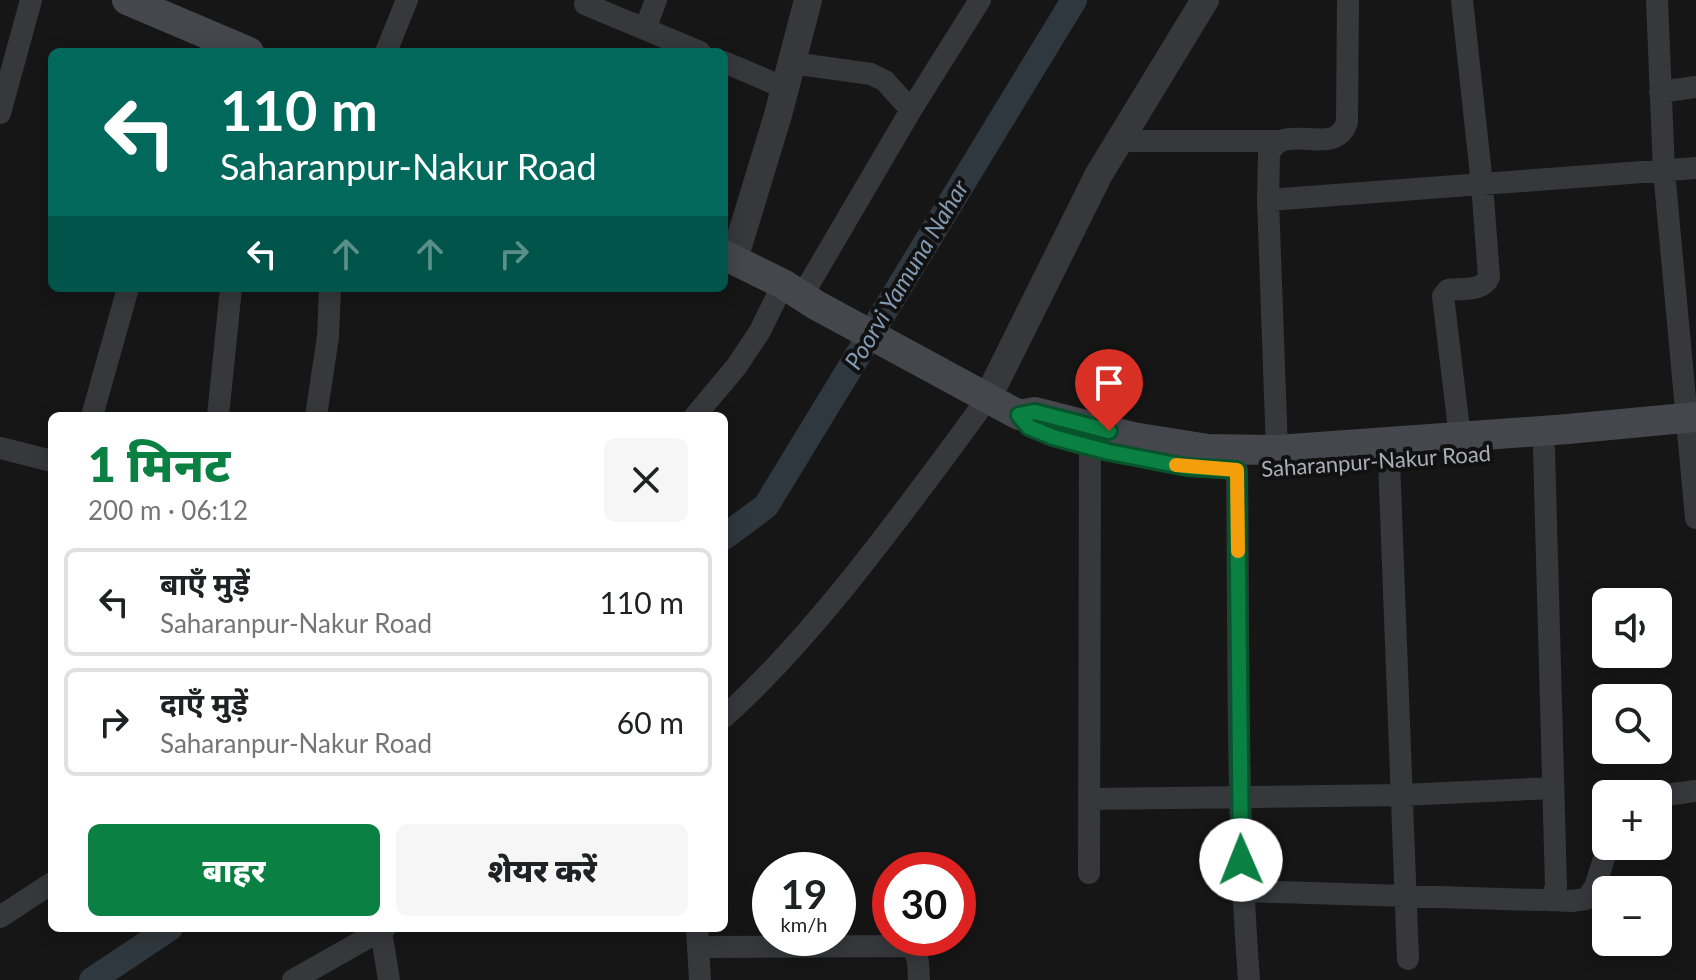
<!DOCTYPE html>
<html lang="hi">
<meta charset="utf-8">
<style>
:root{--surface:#fff;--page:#f6f6f6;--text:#202124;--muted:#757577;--line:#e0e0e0;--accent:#0b8043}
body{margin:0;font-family:Lato,"Noto Sans Devanagari",sans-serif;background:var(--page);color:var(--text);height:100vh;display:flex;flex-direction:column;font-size:30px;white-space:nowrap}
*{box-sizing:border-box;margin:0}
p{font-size:26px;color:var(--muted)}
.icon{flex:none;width:44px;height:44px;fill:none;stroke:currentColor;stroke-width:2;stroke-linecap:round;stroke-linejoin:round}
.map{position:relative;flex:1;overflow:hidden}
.details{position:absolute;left:48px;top:412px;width:680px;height:520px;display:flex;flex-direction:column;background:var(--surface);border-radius:12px;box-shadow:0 4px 20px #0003}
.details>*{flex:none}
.top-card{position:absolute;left:48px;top:48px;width:680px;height:244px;border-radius:12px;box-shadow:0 4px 20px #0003;background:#00695c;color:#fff;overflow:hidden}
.buttons{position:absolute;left:1592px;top:588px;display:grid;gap:16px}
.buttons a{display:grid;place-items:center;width:80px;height:80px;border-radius:12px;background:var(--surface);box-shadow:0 4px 20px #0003;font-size:40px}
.speed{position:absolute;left:752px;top:852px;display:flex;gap:16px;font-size:40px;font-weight:700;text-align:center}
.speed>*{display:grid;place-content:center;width:104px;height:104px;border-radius:50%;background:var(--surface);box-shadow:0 4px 20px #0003;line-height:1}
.speed small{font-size:20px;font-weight:400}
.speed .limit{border:12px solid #d22;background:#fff;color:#111}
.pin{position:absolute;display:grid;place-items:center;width:68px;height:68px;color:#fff;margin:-82px -34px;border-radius:50% 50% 50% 0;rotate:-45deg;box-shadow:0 0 8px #0007}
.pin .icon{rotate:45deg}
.me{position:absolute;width:88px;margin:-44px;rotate:359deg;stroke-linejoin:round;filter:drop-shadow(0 0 6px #0008)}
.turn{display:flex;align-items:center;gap:28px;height:168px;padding:0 40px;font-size:36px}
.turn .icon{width:104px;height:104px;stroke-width:2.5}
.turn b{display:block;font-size:56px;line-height:68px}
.lanes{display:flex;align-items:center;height:76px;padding:0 40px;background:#0003;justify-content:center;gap:40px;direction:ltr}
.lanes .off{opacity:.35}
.round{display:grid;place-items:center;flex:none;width:84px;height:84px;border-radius:12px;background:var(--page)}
.summary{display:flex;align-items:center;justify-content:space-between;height:136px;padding:0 40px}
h1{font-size:48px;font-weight:800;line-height:60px;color:var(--accent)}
.cta{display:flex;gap:16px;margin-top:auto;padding:16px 40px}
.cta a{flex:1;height:92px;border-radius:12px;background:var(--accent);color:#fff;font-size:32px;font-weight:800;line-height:92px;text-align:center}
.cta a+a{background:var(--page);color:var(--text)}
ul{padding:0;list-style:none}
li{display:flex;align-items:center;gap:24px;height:108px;margin:0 16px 12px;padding:0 24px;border:4px solid var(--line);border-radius:12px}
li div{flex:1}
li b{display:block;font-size:30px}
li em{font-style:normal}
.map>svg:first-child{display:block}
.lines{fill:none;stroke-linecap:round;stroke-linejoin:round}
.canal{stroke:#30383f;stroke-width:26}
.minor{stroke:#37383c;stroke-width:22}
.tertiary{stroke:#37383c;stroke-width:28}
.secondary{stroke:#45474c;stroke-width:30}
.route-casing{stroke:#07532c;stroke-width:20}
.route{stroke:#0b8043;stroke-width:14}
.slow{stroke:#f59e0b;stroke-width:14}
.labels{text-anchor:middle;stroke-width:8;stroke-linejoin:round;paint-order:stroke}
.street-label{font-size:22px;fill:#a8adb6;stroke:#111112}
.water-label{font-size:24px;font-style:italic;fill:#8299af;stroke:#111112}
</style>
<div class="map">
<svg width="1696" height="980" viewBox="0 0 1696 980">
<rect width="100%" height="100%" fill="#161617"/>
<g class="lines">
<!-- canal -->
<path class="canal" d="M 724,537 L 766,506 L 1074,0
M 92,980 L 170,928"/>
<!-- minor -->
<path class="minor" d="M 1657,0 L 1664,171 L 1696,518
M 585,4 L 700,52
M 645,29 L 656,0
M 386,52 L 407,0
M 724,62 L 785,88
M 792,63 L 871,74 L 885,81 L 911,110
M 1660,92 L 1696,87
M 0,113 L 31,0
M 1120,141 L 1279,141
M 1268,200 L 1269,154 C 1284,119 1335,160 1347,122 L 1348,0
M 802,296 L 911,110 L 980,0
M 92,416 L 128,288
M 218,416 L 231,288
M 316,416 L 328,337 L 330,288
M 695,416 L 736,367 L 760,331 L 783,284
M 1460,437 L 1443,296 L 1448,290 C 1462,288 1483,292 1489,277 L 1482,184 L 1462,0
M 0,448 L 52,461
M 1277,450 L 1268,200 L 1696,168
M 1389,460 L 1408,959
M 1237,470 C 1239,640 1236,810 1249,980
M 724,717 C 770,676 809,631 848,583 C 896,523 942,461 987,399
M 1658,796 L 1696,791
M 1089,799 L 1402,795 L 1553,788
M 1089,873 L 1090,447
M 1242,891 L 1538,900 C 1550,900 1553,898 1556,886 L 1544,449
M 1548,900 L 1572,901 L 1586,899 L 1595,887 L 1608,846
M 0,917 L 52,883
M 697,928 L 700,980
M 381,931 L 389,980
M 698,947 L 910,946 C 920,955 918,967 919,980
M 293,980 L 385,928"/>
<!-- tertiary -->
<path class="tertiary" d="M 734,259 L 778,115 L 808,0
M 987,399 L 1099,174 L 1205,0"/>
<!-- secondary -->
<path class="secondary" d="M 127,0 L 249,52
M 724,255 L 783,284 L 816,305 L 1019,415 L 1035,412 L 1133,437 L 1208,449 L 1277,450 L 1568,429 L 1696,417"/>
</g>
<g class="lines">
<!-- route casing -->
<g class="route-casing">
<path id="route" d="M 1109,431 L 1035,412 L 1019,415 L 1029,427 L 1053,437 L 1109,452 L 1187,467 L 1237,470 L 1241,860"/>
</g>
<!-- route -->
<use href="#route" class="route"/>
<!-- slow -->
<path class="slow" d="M 1176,465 L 1237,470 L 1238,551"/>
</g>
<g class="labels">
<!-- street labels -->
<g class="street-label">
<text transform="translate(1376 461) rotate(-4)" y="8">Saharanpur-Nakur Road</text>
</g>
<!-- water labels -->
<g class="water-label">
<text transform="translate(907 275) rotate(-59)" y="8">Poorvi Yamuna Nahar</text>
</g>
</g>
</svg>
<div class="buttons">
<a><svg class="icon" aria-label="sound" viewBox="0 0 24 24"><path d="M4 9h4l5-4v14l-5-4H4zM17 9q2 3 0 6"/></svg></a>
<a><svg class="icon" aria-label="search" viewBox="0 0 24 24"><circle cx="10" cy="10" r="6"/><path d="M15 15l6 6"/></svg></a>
<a>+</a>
<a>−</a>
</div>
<div class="speed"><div>19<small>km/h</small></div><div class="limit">30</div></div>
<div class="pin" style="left:1109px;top:431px;background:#d93025"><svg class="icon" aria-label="arrive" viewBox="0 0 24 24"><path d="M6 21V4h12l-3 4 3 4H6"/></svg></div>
<svg class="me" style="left:1241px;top:860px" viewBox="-20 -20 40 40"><circle r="19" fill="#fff"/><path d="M0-13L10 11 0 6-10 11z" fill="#0b8043"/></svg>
<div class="top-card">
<div class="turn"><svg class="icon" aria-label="left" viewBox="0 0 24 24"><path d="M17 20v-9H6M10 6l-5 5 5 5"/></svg><div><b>110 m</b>Saharanpur-Nakur Road</div></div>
<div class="lanes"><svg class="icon" aria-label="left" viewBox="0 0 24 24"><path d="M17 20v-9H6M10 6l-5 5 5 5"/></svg><svg class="icon off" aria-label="ahead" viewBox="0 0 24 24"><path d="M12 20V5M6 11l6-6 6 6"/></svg><svg class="icon off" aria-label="ahead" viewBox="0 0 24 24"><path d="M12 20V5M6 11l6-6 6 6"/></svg><svg class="icon off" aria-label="right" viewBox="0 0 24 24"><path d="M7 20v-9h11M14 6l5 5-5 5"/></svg></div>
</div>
<section class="details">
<div class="summary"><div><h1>1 मिनट</h1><p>200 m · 06:12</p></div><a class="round"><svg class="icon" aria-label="close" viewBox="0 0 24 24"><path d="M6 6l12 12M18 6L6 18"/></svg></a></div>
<ul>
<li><svg class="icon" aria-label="left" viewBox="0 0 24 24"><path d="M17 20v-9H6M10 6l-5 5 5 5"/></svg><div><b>बाएँ मुड़ें</b><p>Saharanpur-Nakur Road</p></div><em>110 m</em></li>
<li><svg class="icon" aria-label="right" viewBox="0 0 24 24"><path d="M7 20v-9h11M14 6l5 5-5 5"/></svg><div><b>दाएँ मुड़ें</b><p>Saharanpur-Nakur Road</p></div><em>60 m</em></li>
</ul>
<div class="cta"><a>बाहर</a><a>शेयर करें</a></div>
</section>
</div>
